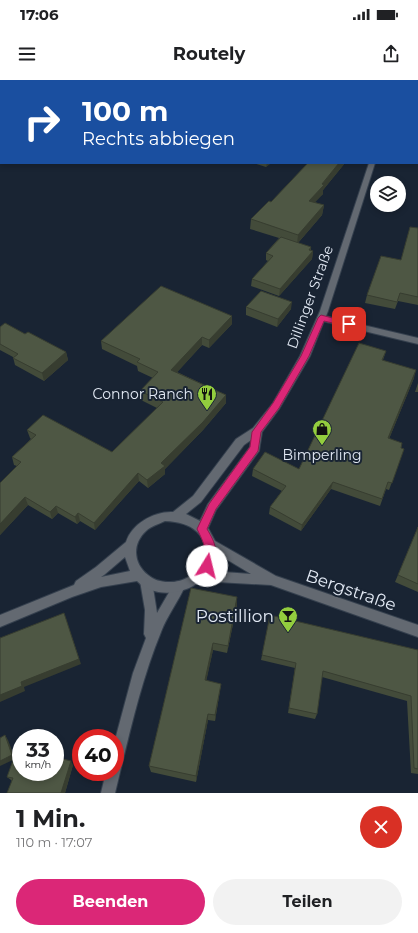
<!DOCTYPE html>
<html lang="de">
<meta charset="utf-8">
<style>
:root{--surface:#fff;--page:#f2f2f2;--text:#202124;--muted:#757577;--accent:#db2777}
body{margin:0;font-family:Montserrat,sans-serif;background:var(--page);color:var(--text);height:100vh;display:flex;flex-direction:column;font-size:15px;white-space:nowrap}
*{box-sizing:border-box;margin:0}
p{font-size:13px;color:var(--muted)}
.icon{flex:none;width:22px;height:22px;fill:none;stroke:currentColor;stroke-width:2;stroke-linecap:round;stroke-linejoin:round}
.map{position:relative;height:713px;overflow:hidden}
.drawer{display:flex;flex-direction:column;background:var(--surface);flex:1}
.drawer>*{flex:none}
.banner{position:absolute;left:0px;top:0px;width:418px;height:84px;box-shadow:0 2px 6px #0003;background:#1a4fa0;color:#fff;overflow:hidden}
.fabs{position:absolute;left:370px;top:96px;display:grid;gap:8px}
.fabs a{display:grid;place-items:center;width:36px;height:36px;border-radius:50%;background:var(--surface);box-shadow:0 2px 6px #0003;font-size:20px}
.speed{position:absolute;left:12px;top:649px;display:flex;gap:8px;font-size:20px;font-weight:700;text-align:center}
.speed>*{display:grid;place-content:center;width:52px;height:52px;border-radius:50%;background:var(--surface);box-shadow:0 2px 6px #0003;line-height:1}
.speed small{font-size:10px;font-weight:400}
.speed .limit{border:6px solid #d22;background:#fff;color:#111}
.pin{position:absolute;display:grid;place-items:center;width:34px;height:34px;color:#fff;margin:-17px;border-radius:8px;box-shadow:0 2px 6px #0006}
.me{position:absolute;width:44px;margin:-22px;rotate:9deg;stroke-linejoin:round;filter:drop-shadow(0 0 3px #0008)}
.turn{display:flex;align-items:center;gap:14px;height:84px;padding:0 16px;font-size:18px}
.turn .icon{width:52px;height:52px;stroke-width:2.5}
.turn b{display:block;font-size:28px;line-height:34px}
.round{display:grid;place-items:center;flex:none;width:42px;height:42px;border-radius:21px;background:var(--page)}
.head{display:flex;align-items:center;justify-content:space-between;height:68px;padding:0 16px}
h1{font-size:24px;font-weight:700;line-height:30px}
.button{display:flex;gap:8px;margin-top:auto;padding:8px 16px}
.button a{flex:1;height:46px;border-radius:24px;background:var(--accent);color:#fff;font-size:16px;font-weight:700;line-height:46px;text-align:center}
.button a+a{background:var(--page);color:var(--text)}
.status{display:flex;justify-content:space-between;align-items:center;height:28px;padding:0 20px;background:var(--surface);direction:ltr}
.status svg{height:11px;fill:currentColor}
header{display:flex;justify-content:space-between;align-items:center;height:52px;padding:0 16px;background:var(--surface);font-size:18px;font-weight:700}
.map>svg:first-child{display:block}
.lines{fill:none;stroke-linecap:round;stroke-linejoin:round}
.service-casing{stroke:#35404e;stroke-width:2}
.minor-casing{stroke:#35404e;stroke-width:2}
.tertiary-casing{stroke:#35404e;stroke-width:2}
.service{fill:#636971;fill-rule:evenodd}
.minor{fill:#636971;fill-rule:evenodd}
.tertiary{fill:#636971;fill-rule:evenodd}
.wall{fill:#434b3a}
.shaded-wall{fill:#373d30}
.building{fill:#4e5744;stroke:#373d30}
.route{fill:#db2777;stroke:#8e194d}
.labels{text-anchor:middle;stroke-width:4;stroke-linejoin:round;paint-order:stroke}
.street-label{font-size:14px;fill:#e3eaf5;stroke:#192433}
.poi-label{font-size:14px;fill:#e3eaf5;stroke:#192433;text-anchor:end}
.near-street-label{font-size:17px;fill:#e3eaf5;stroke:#192433}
.near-poi-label{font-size:17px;fill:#e3eaf5;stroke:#192433;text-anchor:end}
</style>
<div class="status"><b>17:06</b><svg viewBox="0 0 49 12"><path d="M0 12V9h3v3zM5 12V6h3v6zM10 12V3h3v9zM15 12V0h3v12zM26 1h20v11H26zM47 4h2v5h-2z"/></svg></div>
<header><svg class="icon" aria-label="menu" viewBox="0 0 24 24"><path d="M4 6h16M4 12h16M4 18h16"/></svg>Routely<svg class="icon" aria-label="share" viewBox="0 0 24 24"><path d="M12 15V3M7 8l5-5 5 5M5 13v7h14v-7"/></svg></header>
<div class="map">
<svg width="418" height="713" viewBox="0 0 418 713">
<rect width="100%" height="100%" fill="#192433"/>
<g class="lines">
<!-- service casing -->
<g class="service-casing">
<path id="service" d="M 299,0 L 308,0 L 309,1 L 298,1 Z
M 321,235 L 418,258 L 418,264 L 318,240 L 317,238 Z"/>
</g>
<!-- minor casing -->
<g class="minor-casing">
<path id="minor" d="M 146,496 L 150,497 L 152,501 L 157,533 L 175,502 L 179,501 L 183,502 L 185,506 C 178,522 167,536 161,552 C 140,603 128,660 115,713 L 101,713 L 106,692 L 115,692 L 115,660 L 133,593 L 146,558 L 144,554 L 145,530 L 140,501 L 142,497 Z"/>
</g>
<!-- tertiary casing -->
<g class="tertiary-casing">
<path id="tertiary" d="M 395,0 L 401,0 L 401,1 L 395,1 Z
M 369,83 L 375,83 L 328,231 L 310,276 L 279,329 L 262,352 L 259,371 L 216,430 L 208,448 L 215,461 L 276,496 L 418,545 L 418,557 L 271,505 L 200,501 C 184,515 153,518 137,501 L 101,507 L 72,517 L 0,547 L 0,535 L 74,505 L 76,501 L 96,487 L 126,462 C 132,443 155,431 173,432 L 193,416 L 236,359 L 253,348 L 273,323 L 300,276 L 320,231 ZM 251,360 L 250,367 L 208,424 L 200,441 L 186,434 L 201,422 L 244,365 ZM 165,441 C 226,443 209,504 168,502 C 161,502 154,500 148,495 C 133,483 132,464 146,451 C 151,446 159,444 165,441 ZM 216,473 L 251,494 L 210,491 L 214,483 ZM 125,477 L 130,491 L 101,497 L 104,495 Z"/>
</g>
<!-- service -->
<use href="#service" class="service"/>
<!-- minor -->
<use href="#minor" class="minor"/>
<!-- tertiary -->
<use href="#tertiary" class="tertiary"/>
</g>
<!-- wall -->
<path class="wall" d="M 248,0 L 282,0 L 281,1 L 248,1 Z
M 253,83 L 271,83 L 266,87 Z
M 308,83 L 345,83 L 323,110 L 323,114 L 314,122 L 324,125 L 322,135 L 298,163 L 311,167 L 311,171 L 313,171 L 312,179 L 279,216 L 251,206 L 252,199 L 268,181 L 266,180 L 266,173 L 279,158 L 250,149 L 251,139 L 271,122 Z
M 418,148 L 418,225 L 398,221 L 395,229 L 365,223 L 367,215 L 401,180 Z
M 246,227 L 291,229 L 277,247 L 246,235 Z
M 232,244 L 209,268 L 202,265 L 177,292 L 226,315 L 226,323 L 203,350 L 165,389 L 165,394 L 148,408 L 139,401 L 95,450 L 80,441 L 77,444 L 58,433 L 52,439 L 28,425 L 0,455 L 0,403 L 17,386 L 14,385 L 12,377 L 31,359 L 30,358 L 27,350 L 112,372 L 157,328 L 141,320 L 140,311 L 153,298 L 138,291 L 137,286 L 102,269 L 101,261 Z
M 0,247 L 25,254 L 66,272 L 68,280 L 44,301 L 15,285 L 13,277 L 0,270 Z
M 386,271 L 383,280 L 414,298 L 389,359 L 401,368 L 404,369 L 389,410 L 386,409 L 380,426 L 331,409 L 301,451 L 269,434 L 270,427 L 282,411 L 252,396 L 253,389 L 299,389 Z
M 418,303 L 418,312 L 415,312 Z
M 418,447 L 418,512 L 395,502 Z
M 191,508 L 237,525 L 227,573 L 213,570 L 206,601 L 221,604 L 220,610 L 215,641 L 208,640 L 196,702 L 151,692 L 149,686 Z
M 418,570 L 418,694 L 411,693 L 407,621 L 322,597 L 317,634 L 315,639 L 288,633 L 295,588 L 261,580 L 262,575 Z
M 8,660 L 14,678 L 73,685 L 65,713 L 7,713 L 12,701 L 11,700 L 7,697 L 14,680 Z"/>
<!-- shaded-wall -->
<path class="shaded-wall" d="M 274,0 L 282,0 L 281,1 L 273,1 Z
M 362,0 L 367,0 L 367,1 L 361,1 Z
M 267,83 L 271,83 L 266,87 Z
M 339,83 L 345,83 L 323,110 L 323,114 L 308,130 L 309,121 Z
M 324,125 L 322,135 L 297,164 L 298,155 Z
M 311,167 L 310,174 L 313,171 L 312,179 L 279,216 L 280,209 Z
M 292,222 L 291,229 L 277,247 L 278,239 Z
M 232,236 L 232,244 L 209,268 L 209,260 Z
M 202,257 L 202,265 L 172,298 L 171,290 Z
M 66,272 L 68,280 L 44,301 L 42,293 Z
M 416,290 L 414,298 L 386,366 L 388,358 Z
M 226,315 L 226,323 L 203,350 L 165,389 L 165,394 L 148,408 L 147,400 L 161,383 Z
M 138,393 L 139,401 L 95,450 L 94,443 Z
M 333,402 L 331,409 L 301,451 L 302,445 Z
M 25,417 L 28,425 L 0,455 L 0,444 Z
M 56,426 L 58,433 L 52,439 L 50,432 Z
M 78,433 L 80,441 L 77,444 L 75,437 Z
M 237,517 L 237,525 L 227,573 L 228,566 Z
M 66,539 L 81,584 L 24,607 L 25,611 L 0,622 L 0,615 Z
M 213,563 L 213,570 L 205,607 L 205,600 Z
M 221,604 L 220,610 L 215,641 L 215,635 Z
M 208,634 L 208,640 L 196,702 L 196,696 Z
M 5,655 L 8,660 L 15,679 L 0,686 L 0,681 Z
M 71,681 L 73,685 L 65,713 L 61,713 Z"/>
<!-- building -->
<path class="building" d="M 265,0 L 274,0 L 273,1 Z
M 326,0 L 362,0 L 361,1 L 325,1 Z
M 308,83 L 339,83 L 322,104 L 324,105 L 309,121 L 324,125 L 298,155 L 251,139 L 269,121 L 271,122 Z
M 410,147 L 418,148 L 418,217 L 400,213 L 397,222 L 367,215 L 381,176 L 401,180 Z
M 281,157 L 311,167 L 309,170 L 313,171 L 280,209 L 252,199 L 273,176 L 266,173 Z
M 161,206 L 232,236 L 209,260 L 202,257 L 171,290 L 226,315 L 203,342 L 161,383 L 165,386 L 147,400 L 138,393 L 94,443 L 78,433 L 75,437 L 56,426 L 50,432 L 25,417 L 0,444 L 0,403 L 21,382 L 12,377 L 36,355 L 27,350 L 43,335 L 112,372 L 163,322 L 140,311 L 158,292 L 137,282 L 140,279 L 101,261 Z
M 261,211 L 292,222 L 278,239 L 246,227 Z
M 5,243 L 25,254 L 28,252 L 66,272 L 42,293 L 13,278 L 18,274 L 0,264 L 0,247 Z
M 359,263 L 386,271 L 382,280 L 416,290 L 388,358 L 402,363 L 401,368 L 404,369 L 392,403 L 388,402 L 382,419 L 333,402 L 302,445 L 270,427 L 286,406 L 253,389 L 265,372 L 299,389 Z
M 418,447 L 418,504 L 398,495 Z
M 191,508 L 237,517 L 228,566 L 213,563 L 205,600 L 221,604 L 215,635 L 208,634 L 196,696 L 149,686 Z
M 64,533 L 79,579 L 21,602 L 22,606 L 0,615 L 0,558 Z
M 270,535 L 418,570 L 418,689 L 414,688 L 411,616 L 323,591 L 317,634 L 289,628 L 296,583 L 262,575 Z
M 5,655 L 12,675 L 0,681 L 0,658 Z
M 17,669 L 21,670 L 21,692 L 55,692 L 55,677 L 71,681 L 61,713 L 7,713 L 13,698 L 7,697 Z"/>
<!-- route -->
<path class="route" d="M 321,235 L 352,243 L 353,244 L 349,247 L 324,241 L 309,276 L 279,328 L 261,352 L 258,371 L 216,429 L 207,449 C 216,464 219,472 211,489 L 207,491 L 203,489 L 202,486 C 207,469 205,465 197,449 L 209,424 L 250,367 L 252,352 L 273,323 L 301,276 L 318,238 Z"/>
<!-- icons -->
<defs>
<g id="restaurant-pin" transform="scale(1)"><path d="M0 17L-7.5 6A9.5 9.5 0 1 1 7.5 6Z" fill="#93cd3e" stroke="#192433"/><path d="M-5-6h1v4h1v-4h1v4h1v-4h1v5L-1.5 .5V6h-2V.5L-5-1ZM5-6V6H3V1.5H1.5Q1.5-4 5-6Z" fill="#111"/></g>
<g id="shop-pin" transform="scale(1)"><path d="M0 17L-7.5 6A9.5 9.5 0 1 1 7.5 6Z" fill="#93cd3e" stroke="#192433"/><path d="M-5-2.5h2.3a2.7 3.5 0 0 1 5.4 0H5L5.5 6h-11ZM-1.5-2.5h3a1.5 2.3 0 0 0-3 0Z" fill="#111"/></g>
<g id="bar-pin" transform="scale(1)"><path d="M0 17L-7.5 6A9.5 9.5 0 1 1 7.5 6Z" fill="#93cd3e" stroke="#192433"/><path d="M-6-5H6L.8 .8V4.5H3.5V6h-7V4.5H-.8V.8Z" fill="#111"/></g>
</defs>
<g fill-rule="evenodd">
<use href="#restaurant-pin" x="207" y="314"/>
<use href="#shop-pin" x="322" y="349"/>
<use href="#bar-pin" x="288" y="536"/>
</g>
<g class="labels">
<!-- street labels -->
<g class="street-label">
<text transform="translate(310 217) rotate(-70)" y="5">Dillinger Straße</text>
</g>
<!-- poi labels -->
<g class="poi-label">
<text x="193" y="319">Connor Ranch</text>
<text x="322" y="380" text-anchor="middle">Bimperling</text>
</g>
<!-- near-street labels -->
<g class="near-street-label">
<text transform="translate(351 510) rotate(19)" y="6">Bergstraße</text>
</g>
<!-- near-poi labels -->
<g class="near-poi-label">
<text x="274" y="542">Postillion</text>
</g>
</g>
</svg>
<div class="fabs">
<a><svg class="icon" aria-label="layers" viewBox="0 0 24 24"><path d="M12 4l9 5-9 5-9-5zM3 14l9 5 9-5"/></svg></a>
</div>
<div class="speed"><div>33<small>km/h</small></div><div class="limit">40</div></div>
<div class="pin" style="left:349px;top:244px;background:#d93025"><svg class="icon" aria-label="arrive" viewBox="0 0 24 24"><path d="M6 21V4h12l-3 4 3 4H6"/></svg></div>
<svg class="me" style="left:207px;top:486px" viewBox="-20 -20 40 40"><circle r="19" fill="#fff"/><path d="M0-13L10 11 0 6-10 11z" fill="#db2777"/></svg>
<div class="banner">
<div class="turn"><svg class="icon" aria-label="right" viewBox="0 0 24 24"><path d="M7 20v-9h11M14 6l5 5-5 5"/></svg><div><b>100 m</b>Rechts abbiegen</div></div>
</div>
</div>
<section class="drawer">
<div class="head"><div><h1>1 Min.</h1><p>110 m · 17:07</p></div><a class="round" style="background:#d93025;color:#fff"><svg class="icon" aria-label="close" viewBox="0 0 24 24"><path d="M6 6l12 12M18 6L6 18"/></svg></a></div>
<div class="button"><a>Beenden</a><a>Teilen</a></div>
</section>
